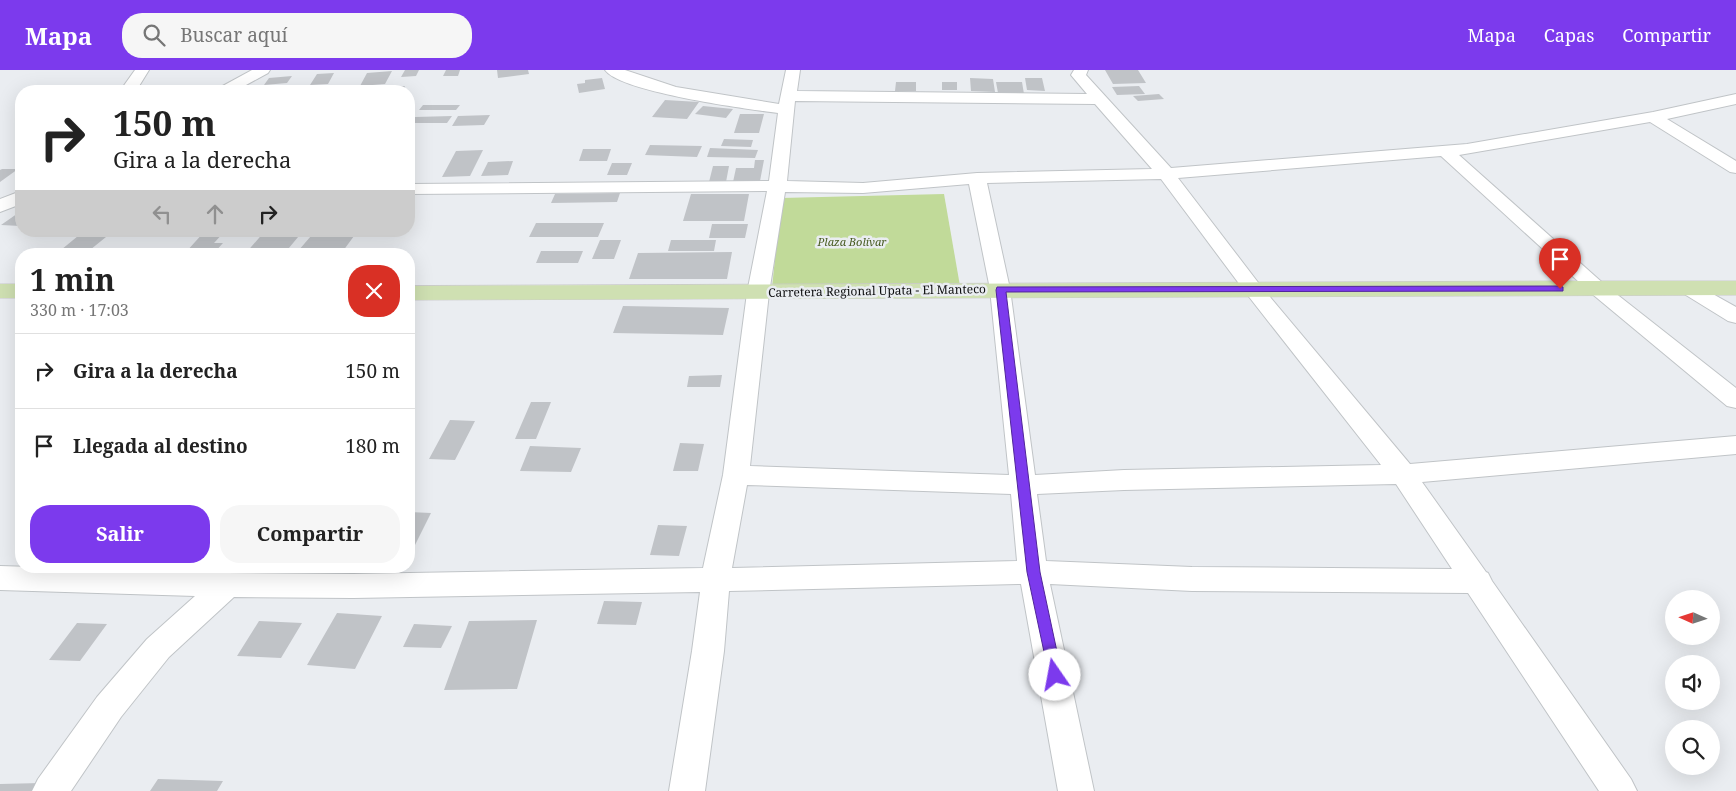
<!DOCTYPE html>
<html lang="es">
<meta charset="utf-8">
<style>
:root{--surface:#fff;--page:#f6f6f6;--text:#222;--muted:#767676;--line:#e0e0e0;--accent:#7c3aed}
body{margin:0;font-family:"Noto Serif",serif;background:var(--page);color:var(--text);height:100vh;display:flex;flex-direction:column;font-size:19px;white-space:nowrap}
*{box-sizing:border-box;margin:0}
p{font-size:16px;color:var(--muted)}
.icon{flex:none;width:28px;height:28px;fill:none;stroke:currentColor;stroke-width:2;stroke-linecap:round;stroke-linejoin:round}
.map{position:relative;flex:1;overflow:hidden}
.side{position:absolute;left:15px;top:178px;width:400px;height:325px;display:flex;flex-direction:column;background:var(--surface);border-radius:20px;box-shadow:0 5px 20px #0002}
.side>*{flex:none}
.banner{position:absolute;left:15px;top:15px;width:400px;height:152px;border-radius:20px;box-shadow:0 5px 20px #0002;background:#fff;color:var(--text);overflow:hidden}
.needle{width:32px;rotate:273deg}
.controls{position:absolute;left:1665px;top:520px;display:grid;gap:10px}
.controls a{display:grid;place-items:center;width:55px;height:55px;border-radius:50%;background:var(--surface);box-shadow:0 5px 20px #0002;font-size:25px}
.pin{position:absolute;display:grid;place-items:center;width:42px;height:42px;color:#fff;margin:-51px -21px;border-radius:50% 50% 50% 0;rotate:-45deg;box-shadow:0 0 5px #0007}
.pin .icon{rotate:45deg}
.me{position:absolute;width:55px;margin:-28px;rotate:348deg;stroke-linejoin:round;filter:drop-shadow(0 0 4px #0008)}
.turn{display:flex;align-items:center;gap:18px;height:105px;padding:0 15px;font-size:22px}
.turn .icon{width:65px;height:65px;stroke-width:2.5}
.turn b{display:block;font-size:35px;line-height:42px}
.lanes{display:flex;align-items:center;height:48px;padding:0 15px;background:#0003;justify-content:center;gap:25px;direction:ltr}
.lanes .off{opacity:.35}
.round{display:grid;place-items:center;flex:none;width:52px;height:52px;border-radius:20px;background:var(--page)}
.overview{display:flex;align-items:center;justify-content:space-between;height:85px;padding:0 15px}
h1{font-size:30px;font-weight:700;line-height:38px}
.button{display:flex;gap:10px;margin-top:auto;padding:10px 15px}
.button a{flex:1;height:58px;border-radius:20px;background:var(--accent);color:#fff;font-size:20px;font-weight:700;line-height:58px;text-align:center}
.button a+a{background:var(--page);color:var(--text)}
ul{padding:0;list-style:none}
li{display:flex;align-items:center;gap:15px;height:75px;padding:0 15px;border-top:1px solid var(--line)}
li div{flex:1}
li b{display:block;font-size:19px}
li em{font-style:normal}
header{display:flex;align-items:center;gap:30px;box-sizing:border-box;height:70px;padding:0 25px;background:var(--accent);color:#fff}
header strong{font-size:24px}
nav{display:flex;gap:28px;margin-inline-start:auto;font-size:18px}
.search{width:350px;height:45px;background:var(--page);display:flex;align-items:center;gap:12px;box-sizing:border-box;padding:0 18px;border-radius:20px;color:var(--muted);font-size:19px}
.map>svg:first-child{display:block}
.green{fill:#c1da99}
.building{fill:#c0c3c7}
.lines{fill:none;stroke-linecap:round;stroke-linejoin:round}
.street-casing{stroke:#c0c4c7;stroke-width:2}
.primary-casing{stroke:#cacaca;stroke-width:1}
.street{fill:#fff;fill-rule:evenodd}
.primary{fill:#cfe0b2;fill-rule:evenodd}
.route{fill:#7c3aed;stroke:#51269a}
.labels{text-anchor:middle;stroke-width:5;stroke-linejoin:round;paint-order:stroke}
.far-park-label{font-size:11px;font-style:italic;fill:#485b22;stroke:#eaedf1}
.street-label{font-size:12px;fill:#0d0e0f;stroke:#eaedf1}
</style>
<header>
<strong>Mapa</strong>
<div class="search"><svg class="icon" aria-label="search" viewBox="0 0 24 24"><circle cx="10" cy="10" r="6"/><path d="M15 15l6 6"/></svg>Buscar aquí</div>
<nav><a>Mapa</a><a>Capas</a><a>Compartir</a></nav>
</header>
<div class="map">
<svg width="1736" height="721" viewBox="0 0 1736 721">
<rect width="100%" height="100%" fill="#eaedf1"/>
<!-- green -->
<path class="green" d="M 944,124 L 960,216 L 772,218 L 781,128 Z"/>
<!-- building -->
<path class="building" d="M 405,0 L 419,0 L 416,6 L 401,7 Z
M 446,0 L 460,0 L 458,6 L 443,6 Z
M 497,0 L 528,0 L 529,4 L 498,8 Z
M 1105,0 L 1138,0 L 1146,13 L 1113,14 Z
M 392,1 L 385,14 L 360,16 L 367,3 Z
M 334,3 L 328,14 L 310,15 L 317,4 Z
M 292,6 L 287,13 L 264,15 L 269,8 Z
M 602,8 L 605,19 L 579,23 L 577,14 L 585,13 L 585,10 Z
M 970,8 L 993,9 L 995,22 L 971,21 Z
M 1025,8 L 1042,8 L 1045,21 L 1027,20 Z
M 896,12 L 916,12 L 916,21 L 895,21 Z
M 942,12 L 957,12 L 957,20 L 942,20 Z
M 996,12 L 1022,12 L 1024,24 L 998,23 Z
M 182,15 L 203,16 L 195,21 L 172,21 Z
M 405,16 L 403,21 L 389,21 L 392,17 Z
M 1139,16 L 1145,24 L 1117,25 L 1112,17 Z
M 1159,24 L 1164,29 L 1138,31 L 1133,26 Z
M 665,30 L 699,32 L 687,49 L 652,47 Z
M 423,35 L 460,35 L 456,40 L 419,40 Z
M 703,36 L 733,39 L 726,48 L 695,44 Z
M 740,44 L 764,44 L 759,63 L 734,63 Z
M 490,45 L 484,55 L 452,56 L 458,46 Z
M 452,46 L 447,53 L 410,53 L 415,47 Z
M 724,69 L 753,70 L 751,77 L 721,76 Z
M 650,75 L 702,76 L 697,87 L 645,85 Z
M 710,78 L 758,80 L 755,88 L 707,87 Z
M 583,79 L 611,79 L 607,91 L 579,91 Z
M 483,80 L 470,106 L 442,107 L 456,81 Z
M 755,90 L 764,90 L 760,111 L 733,112 L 736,98 L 754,98 Z
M 513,91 L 508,105 L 481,106 L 488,92 Z
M 612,93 L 632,93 L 627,105 L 607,105 Z
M 713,96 L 729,96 L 726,112 L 709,112 Z
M 2,99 L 18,99 L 0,112 L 0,100 Z
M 620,123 L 617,132 L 551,133 L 555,124 Z
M 691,124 L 749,124 L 744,151 L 683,151 Z
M 21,141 L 21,156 L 1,155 Z
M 536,153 L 604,153 L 598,167 L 529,167 Z
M 712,154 L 748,154 L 745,168 L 709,168 Z
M 205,161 L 225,161 L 214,173 L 223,173 L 215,182 L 185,183 Z
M 265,161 L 303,161 L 284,184 L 245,184 Z
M 78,166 L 106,167 L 85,184 L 56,184 Z
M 311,166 L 354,166 L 343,181 L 298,181 Z
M 600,170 L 621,170 L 614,189 L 592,189 Z
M 671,170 L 716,170 L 714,181 L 668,181 Z
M 541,181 L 583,181 L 578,193 L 536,193 Z
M 732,182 L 727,209 L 629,209 L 638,183 Z
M 623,236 L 729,238 L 723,265 L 613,263 Z
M 722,305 L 720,317 L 687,317 L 689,306 Z
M 531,332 L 551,332 L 536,369 L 515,369 Z
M 450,350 L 475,351 L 455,390 L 429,389 Z
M 680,373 L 704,374 L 698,401 L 673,401 Z
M 530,376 L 581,378 L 571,402 L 520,401 Z
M 409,442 L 431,443 L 412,481 L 409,481 Z
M 658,455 L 687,456 L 679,486 L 650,485 Z
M 604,531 L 642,532 L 636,555 L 597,554 Z
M 337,543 L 382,546 L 355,599 L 307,595 Z
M 537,550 L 517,619 L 444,620 L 469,551 Z
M 259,551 L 302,553 L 281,588 L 237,586 Z
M 77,553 L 107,554 L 80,591 L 49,590 Z
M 414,554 L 452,556 L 441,578 L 403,577 Z
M 158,709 L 223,711 L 217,721 L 150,721 Z
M 41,713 L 36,721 L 0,721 L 0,714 Z"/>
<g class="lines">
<!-- street casing -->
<g class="street-casing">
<path id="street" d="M 135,0 L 149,0 L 136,21 L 120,21 Z
M 252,0 L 270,0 L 268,3 L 235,21 L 216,21 L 219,18 Z
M 605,0 L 625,0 L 676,17 L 779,34 L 786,0 L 800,0 L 797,21 L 1087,24 L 1071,5 L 1074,0 L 1088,0 L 1086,5 L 1171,98 L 1467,74 L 1653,42 L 1736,24 L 1736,34 L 1667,49 L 1736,91 L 1736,103 L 1730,102 L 1650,52 L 1459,85 L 1605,215 L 1736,318 L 1736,338 L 1727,336 L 1591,223 L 1441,86 L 1178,108 L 1260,215 L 1410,394 L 1736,366 L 1736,384 L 1422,412 L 1486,502 L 1488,503 L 1492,511 L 1631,709 L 1637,721 L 1599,721 L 1468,523 L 1192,521 L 1050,514 L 1094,721 L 1058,721 L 1021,514 L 729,521 L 724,581 L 705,721 L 669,721 L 692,581 L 700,522 L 353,528 L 234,527 L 169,587 L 121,647 L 71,721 L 32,721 L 38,709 L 97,627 L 147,569 L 195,526 L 0,520 L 0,496 L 227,503 L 353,504 L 703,498 L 723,405 L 747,223 L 767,121 L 409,124 L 409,114 L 769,111 L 778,43 C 747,39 620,22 605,0 ZM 795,31 L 1095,34 L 1152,99 L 977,103 L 863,113 L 787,111 ZM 1161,109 L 1246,223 L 1381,395 L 1124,400 L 1035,405 L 1010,219 L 987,113 ZM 969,114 L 990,219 L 1009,405 L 750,396 L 769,223 L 785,122 L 863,123 ZM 1396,414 L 1452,499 L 1192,497 L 1046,491 L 1037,424 L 1124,420 ZM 747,415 L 1011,424 L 1017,491 L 732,498 Z
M 21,121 L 21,134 L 0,142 L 0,129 Z
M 1688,212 L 1695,214 L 1736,237 L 1736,253 L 1728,251 L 1681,222 L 1678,218 L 1681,214 Z"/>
</g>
<!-- primary casing -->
<g class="primary-casing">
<path id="primary" d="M 1570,211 L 1736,211 L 1736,225 L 409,230 L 409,216 Z
M 0,214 L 21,214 L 21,228 L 0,228 Z"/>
</g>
<!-- street -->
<use href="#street" class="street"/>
<!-- primary -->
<use href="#primary" class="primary"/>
</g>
<!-- route -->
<path class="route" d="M 1560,216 L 1563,217 L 1563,221 L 1006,222 L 1040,502 L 1062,605 L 1060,610 L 1055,612 L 1050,610 L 1027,502 L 996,220 L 997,217 Z"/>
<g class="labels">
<!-- far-park labels -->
<g class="far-park-label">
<text x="852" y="176">Plaza Bolívar</text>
</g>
<!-- street labels -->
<g class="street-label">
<text transform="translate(877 221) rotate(-1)" y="4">Carretera Regional Upata - El Manteco</text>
</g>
</g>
</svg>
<div class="controls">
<a><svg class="needle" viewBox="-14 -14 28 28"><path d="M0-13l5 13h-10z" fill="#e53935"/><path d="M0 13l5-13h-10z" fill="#767676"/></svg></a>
<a><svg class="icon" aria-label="sound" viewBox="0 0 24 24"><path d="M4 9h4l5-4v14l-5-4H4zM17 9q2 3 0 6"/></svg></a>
<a><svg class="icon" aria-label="search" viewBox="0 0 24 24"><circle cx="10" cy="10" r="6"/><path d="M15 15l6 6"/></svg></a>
</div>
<div class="pin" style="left:1560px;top:219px;background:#d93025"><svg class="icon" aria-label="arrive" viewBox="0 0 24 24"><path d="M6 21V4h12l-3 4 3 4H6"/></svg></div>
<svg class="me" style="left:1055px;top:605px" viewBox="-20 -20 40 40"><circle r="19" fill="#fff"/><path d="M0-13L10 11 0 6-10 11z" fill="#7c3aed"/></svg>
<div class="banner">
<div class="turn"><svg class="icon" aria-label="right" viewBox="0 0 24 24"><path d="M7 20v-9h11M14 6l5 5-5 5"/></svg><div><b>150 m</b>Gira a la derecha</div></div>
<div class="lanes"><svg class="icon off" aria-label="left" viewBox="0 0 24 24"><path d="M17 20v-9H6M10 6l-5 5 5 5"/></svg><svg class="icon off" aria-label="ahead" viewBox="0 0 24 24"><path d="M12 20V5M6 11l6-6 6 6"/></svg><svg class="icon" aria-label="right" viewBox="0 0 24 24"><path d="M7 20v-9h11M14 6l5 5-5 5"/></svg></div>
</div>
<section class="side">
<div class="overview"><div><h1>1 min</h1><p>330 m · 17:03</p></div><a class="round" style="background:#d93025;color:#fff"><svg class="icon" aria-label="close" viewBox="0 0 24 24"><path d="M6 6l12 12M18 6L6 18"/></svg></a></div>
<ul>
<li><svg class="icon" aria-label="right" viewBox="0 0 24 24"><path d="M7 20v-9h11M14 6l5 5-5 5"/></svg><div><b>Gira a la derecha</b></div><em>150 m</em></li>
<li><svg class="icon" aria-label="arrive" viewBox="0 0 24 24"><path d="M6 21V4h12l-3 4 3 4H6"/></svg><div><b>Llegada al destino</b></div><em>180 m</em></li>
</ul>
<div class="button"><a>Salir</a><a>Compartir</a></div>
</section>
</div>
